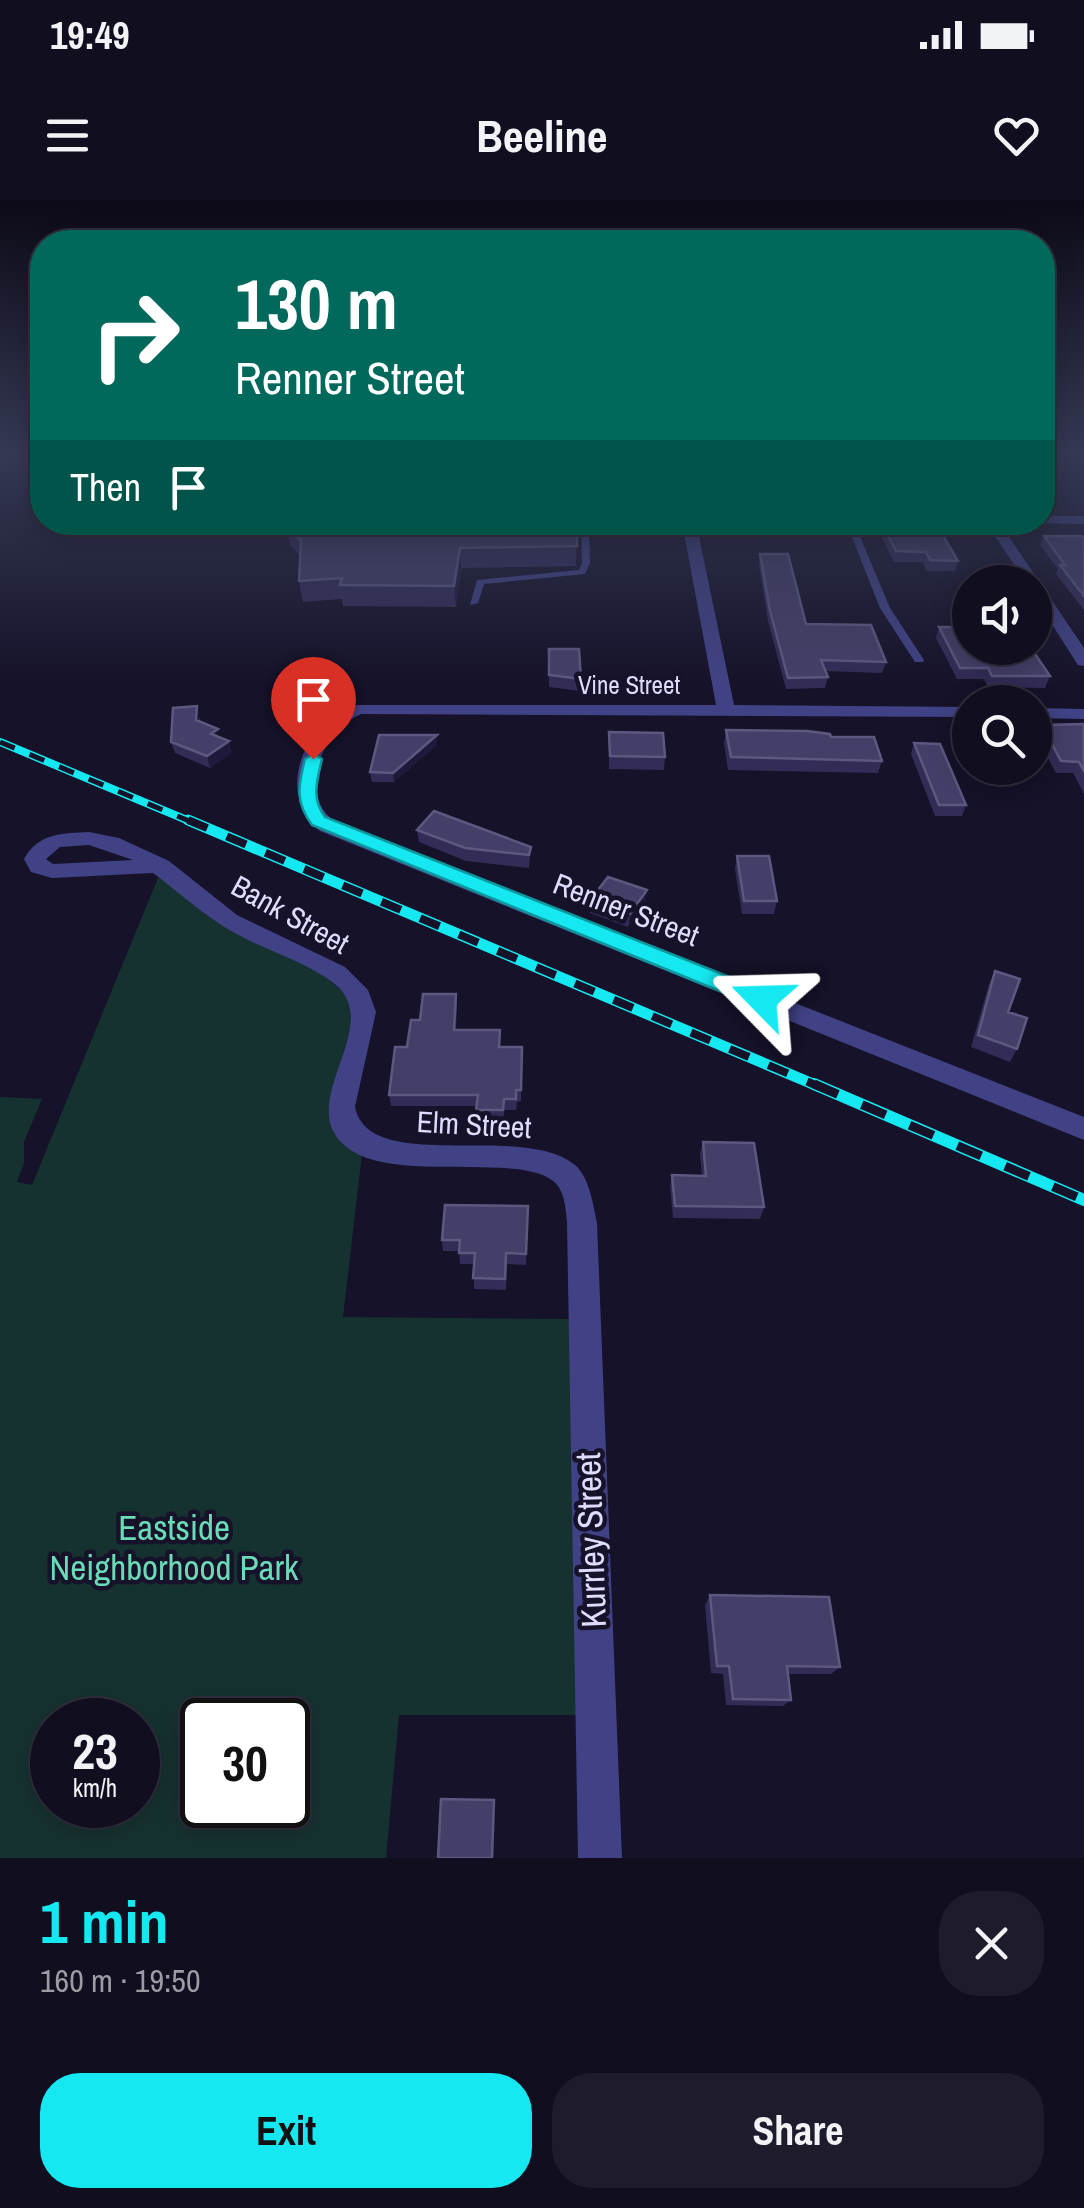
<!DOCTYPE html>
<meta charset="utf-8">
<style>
:root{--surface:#100e1f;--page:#1e1c2c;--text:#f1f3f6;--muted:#9c9ca4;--line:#302e3d;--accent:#15e8f0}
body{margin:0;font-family:"Archivo Narrow",sans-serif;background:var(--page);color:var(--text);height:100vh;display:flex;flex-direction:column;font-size:38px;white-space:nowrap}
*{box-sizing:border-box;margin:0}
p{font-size:32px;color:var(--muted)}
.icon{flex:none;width:55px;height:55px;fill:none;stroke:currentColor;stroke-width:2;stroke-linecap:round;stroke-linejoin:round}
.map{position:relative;height:1658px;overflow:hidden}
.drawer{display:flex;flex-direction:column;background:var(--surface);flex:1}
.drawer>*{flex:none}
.hud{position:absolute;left:30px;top:30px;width:1025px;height:305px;border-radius:40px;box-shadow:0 5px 25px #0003,0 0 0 2px var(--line);background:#00695c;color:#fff;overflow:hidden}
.fabs{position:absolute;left:952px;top:365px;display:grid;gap:20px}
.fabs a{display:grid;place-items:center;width:100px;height:100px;border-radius:50%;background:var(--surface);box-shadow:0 5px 25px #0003,0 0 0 2px var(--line);font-size:50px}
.speed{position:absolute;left:30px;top:1498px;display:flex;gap:20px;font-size:50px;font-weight:700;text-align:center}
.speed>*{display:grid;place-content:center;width:130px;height:130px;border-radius:50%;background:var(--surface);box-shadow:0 5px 25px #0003,0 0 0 2px var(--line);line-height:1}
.speed small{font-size:25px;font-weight:400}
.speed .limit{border:5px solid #111;border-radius:15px;background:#fff;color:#111}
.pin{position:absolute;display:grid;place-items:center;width:85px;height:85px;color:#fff;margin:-102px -42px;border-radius:50% 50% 50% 0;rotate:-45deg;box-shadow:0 0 10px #0007}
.pin .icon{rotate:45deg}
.me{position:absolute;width:110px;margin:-55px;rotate:292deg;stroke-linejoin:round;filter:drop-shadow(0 0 8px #0008)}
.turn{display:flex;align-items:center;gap:35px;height:210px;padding:0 40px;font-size:45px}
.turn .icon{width:130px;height:130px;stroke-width:2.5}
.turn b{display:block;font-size:70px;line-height:85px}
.then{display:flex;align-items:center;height:95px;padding:0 40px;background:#0003;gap:20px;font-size:38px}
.round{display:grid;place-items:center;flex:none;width:105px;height:105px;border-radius:40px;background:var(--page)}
.summary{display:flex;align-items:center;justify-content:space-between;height:170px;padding:0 40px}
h1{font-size:60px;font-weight:700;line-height:75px;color:var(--accent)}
.button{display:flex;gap:20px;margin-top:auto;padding:20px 40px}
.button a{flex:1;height:115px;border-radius:40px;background:var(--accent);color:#111;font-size:40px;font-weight:700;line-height:115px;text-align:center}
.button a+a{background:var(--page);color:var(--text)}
.status{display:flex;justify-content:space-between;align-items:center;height:70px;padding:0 50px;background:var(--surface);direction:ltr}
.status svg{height:28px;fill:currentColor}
header{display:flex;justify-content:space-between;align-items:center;height:130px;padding:0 40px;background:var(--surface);font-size:45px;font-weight:700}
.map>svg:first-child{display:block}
.green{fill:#163230;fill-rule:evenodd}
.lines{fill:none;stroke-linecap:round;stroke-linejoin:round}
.service{fill:#404285;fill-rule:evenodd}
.minor{fill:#404285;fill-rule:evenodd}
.rail-far2-casing{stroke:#15e8f0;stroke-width:8}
.rail-far1-casing{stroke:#15e8f0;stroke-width:11}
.rail-casing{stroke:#15e8f0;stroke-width:12}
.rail-far2{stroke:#151229;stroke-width:5;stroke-dasharray:16;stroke-linecap:butt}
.rail-far1{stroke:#151229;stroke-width:8;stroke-dasharray:21;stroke-linecap:butt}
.rail{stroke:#151229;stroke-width:9;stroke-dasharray:26;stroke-linecap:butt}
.wall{fill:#322c56}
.shaded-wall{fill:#1f1a3c}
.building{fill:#443f68;stroke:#5c587f;stroke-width:2.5}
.route{fill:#15e8f0;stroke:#0e979c;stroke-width:2.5}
.labels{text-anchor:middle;stroke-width:9;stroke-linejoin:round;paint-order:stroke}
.far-street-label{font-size:25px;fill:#dedcfd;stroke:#151229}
.street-label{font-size:30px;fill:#dedcfd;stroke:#151229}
.near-park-label{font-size:35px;fill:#6bdab7;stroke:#151229}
.near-street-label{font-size:35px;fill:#dedcfd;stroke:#151229}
</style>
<div class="status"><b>19:49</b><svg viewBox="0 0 49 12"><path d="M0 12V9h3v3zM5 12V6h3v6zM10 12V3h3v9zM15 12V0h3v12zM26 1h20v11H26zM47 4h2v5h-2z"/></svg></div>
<header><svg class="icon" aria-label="menu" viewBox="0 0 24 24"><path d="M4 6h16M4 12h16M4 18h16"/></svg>Beeline<svg class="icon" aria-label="heart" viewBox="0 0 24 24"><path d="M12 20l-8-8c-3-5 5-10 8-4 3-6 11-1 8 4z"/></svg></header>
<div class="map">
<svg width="1084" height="1658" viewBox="0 0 1084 1658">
<rect width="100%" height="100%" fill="#151229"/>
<!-- green -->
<path class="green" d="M 160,673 L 322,773 L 350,799 L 351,829 L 332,890 L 362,954 L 343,1117 L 573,1119 L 579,1515 L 399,1515 L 386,1658 L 0,1658 L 0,897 L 42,899 L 24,942 L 24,963 L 17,982 L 32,985 ZM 52,1520 L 138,1520 L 138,1605 L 52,1605 ZM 202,1520 L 288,1520 L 288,1605 L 202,1605 Z"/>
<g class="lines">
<!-- service -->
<path class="service" d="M 581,322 L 589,322 L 590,363 L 585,374 L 484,384 L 478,403 L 470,405 L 477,380 L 579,370 L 582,363 Z
M 846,322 L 854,322 L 890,408 L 924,460 L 923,462 L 915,462 L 880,408 Z"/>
<!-- minor -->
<path class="minor" d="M 1042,316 L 1084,316 L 1084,324 L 1037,323 L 1042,322 Z
M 682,322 L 696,322 L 734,505 L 970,507 L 970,517 L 361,514 C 323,530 296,592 334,621 L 1084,917 L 1084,940 L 320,631 C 274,594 304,523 353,505 L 716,505 Z
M 985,322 L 999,322 L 1084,448 L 1084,466 L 1078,465 L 1035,398 L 1035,382 L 1026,382 Z
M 1035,508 L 1084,509 L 1084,519 L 1035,518 Z
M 89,632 L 119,638 L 169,661 L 237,715 L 345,767 L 368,790 L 376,812 L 355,907 C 369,976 523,921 575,965 C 590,978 593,1005 597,1023 L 622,1658 L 578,1658 L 567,1023 C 566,1011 565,996 558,986 C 531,950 402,983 352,951 C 294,914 365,847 348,802 C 343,787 328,779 315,771 C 289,756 259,747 233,732 C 204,716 180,693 153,673 L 52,678 L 31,672 L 24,659 C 38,633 63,633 89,632 ZM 89,645 L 133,660 L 53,664 L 46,659 L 60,647 Z"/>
<!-- rail-far2 casing -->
<g class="rail-far2-casing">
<path id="rail-far2" d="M 0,542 L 194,623"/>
</g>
<!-- rail-far1 casing -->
<g class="rail-far1-casing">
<path id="rail-far1" d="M 188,620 L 820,887"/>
</g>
<!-- rail casing -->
<g class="rail-casing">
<path id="rail" d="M 814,884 L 1084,1000"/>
</g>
<!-- rail-far2 -->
<use href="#rail-far2" class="rail-far2"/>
<!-- rail-far1 -->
<use href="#rail-far1" class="rail-far1"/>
<!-- rail -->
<use href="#rail" class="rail"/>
</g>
<!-- wall -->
<path class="wall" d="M 577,322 L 576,366 L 461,368 L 456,407 L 343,406 L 342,399 L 303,402 L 299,381 L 300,356 L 290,345 L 286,325 Z
M 874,322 L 935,322 L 958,361 L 955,371 L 927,371 L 923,362 L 894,362 Z
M 1044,336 L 1084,338 L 1084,410 L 1056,374 L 1058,369 L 1040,345 Z
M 760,354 L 806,424 L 886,462 L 882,473 L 826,471 L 828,477 L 825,488 L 786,489 L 768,421 L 759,365 Z
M 961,420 L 1050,476 L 1045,488 L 988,487 L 984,479 L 957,479 L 936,438 L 939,427 L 959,427 Z
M 549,449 L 581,479 L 580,491 L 549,487 Z
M 200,517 L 199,522 L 220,537 L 232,552 L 210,568 L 175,553 L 171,542 Z
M 1084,524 L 1084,594 L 1073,573 L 1056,573 L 1037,537 L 1042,525 Z
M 726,530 L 831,537 L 882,561 L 878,573 L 728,570 L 724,543 Z
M 609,532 L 665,557 L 664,570 L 609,569 Z
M 437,535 L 437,545 L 394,582 L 372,582 L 370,572 Z
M 914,543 L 966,605 L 962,616 L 935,616 L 911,554 Z
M 417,630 L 531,647 L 529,668 L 466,661 L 419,642 Z
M 737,656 L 777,701 L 774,714 L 742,714 L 735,669 Z
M 647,690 L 645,703 L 628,727 L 590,713 L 590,700 Z
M 995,771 L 1008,812 L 1017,849 L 1010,862 L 971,847 L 989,784 Z
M 456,794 L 457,805 L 456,830 L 500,847 L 522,847 L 521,901 L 517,902 L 516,910 L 504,910 L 504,921 L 477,921 L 477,906 L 391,906 L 389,895 L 407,847 L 420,820 Z
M 703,942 L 764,1007 L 760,1019 L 673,1018 L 670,987 L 672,975 L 702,975 L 700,954 Z
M 528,1018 L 526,1065 L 507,1064 L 506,1090 L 474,1089 L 474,1064 L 460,1064 L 459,1051 L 443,1051 L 442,1040 Z
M 710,1395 L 840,1467 L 831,1474 L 788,1474 L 791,1500 L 783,1506 L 726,1505 L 723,1474 L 711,1473 L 705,1405 Z"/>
<!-- shaded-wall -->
<path class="shaded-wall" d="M 460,348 L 461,368 L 456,407 L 454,386 Z
M 437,535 L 437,545 L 394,582 L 393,573 Z
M 229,541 L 232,552 L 210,568 L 207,556 Z
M 647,690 L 645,703 L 628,727 L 630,714 Z"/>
<!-- building -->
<path class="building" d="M 298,322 L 577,322 L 577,346 L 460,348 L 454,386 L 340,385 L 342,378 L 299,381 L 301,341 L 286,325 Z
M 881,322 L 935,322 L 958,361 L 930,360 L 926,352 L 896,351 Z
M 1044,336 L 1082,336 L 1084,338 L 1084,396 L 1060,365 L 1065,365 Z
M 760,354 L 788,354 L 806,424 L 871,425 L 886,462 L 821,460 L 828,477 L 788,478 L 770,411 Z
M 961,420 L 970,420 L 970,448 L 1031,448 L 1050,476 L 992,476 L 988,468 L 960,468 L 939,427 L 965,427 Z
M 549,449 L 579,449 L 581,479 L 549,475 Z
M 197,506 L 196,520 L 218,529 L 211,534 L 229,541 L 207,556 L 171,542 L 173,508 Z
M 1084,524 L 1084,571 L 1079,562 L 1061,561 L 1042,525 Z
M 726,530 L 807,531 L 830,534 L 831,537 L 874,537 L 882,561 L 731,557 Z
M 609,532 L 663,533 L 665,557 L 610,556 Z
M 379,535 L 437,535 L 393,573 L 370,572 Z
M 914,543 L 940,544 L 966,605 L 939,605 Z
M 434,611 L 531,647 L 529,655 L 465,648 L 417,630 Z
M 737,656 L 769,656 L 777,701 L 744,701 Z
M 608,677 L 647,690 L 630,714 L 590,700 Z
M 995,771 L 1020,779 L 1008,812 L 1027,818 L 1017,849 L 978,835 Z
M 423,794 L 456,794 L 454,830 L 500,830 L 499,847 L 522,847 L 521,890 L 516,890 L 516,899 L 504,899 L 503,910 L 476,910 L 478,895 L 389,895 L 395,847 L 407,847 L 411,820 L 420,820 Z
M 703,942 L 754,943 L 764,1007 L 675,1006 L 672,975 L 706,976 Z
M 445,1005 L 528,1006 L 526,1054 L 506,1053 L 505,1079 L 473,1078 L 475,1053 L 459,1053 L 460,1040 L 442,1040 Z
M 710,1395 L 829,1397 L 840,1467 L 787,1466 L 791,1500 L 733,1499 L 729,1466 L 717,1466 Z
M 441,1599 L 494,1600 L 492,1658 L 438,1658 Z"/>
<!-- sky -->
<linearGradient id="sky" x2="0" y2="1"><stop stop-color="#0c0a17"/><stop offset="0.52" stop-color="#353954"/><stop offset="1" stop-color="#353954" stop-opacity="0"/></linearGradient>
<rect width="1084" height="487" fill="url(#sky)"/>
<!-- route -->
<path class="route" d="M 313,554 L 322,559 C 317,580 311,599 325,617 L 770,793 L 773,799 L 762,807 L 754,805 L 312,625 C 295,602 298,586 305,559 Z"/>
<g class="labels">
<!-- far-street labels -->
<g class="far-street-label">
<text x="629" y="494">Vine Street</text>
</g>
<!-- street labels -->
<g class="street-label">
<text transform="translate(626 710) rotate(21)" y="10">Renner Street</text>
<text transform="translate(290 715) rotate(29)" y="10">Bank Street</text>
<text transform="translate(474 925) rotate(3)" y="10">Elm Street</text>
</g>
<!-- near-park labels -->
<g class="near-park-label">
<text x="174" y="1340">Eastside<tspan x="174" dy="40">Neighborhood Park</tspan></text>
</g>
<!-- near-street labels -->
<g class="near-street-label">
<text transform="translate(591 1340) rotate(-92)" y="12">Kurrley Street</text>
</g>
</g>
</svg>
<div class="fabs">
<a><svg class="icon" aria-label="sound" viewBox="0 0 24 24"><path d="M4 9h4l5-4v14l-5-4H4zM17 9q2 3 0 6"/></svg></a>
<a><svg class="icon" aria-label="search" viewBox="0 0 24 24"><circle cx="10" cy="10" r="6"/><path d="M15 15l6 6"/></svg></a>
</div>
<div class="speed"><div>23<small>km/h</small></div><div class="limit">30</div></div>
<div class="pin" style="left:313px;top:559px;background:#d93025"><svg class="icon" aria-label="arrive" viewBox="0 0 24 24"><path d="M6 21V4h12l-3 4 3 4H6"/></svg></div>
<svg class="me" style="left:762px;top:799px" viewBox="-20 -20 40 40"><path d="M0-17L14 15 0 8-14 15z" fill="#15e8f0" stroke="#fff" stroke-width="4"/></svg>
<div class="hud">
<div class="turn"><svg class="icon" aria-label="right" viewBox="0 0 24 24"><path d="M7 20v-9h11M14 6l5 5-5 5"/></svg><div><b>130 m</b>Renner Street</div></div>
<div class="then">Then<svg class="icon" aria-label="arrive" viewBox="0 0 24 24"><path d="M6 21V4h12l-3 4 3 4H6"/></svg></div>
</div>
</div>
<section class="drawer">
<div class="summary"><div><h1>1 min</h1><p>160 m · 19:50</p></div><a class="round"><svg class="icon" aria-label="close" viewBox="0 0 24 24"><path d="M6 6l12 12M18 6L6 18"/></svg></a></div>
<div class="button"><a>Exit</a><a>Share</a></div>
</section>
